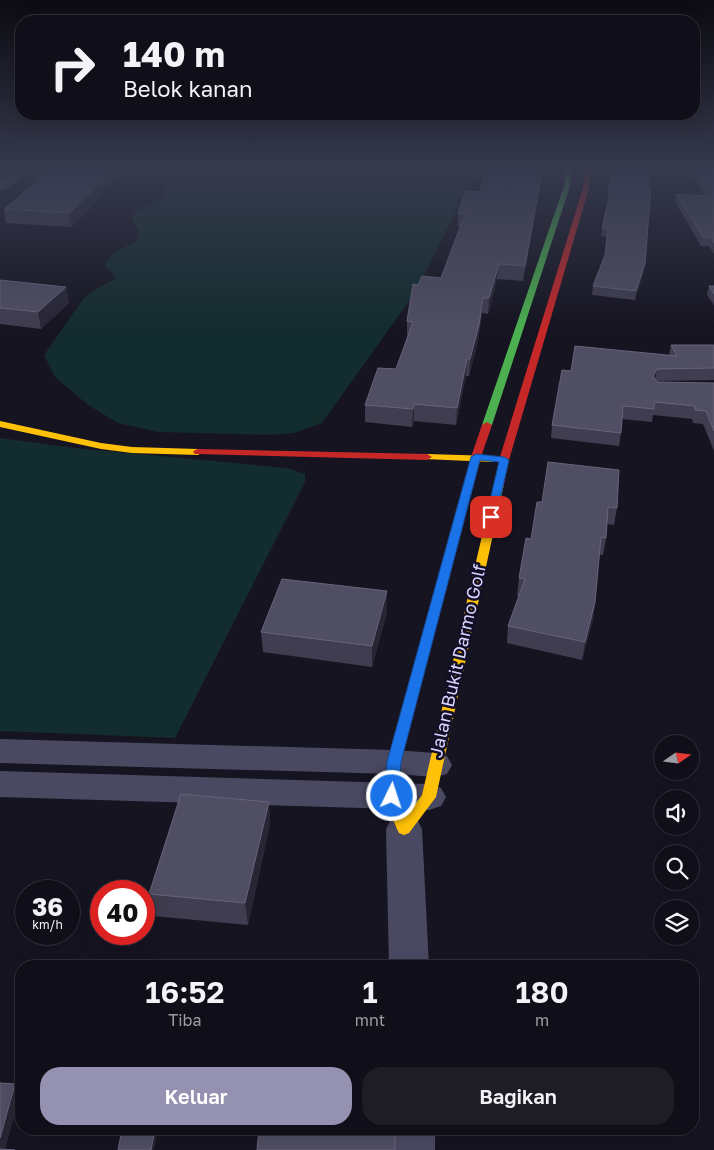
<!DOCTYPE html>
<html lang="id">
<style>
:root{--surface:#100f19;--page:#1e1d26;--text:#f1f3f6;--muted:#9c9ca2;--line:#302f38;--accent:#9591b1}
body{margin:0;font-family:"Golos Text",sans-serif;background:var(--page);color:var(--text);height:100vh;display:flex;flex-direction:column;font-size:19px;white-space:nowrap}
*{box-sizing:border-box;margin:0}
p{font-size:16px;color:var(--muted)}
.icon{flex:none;width:28px;height:28px;fill:none;stroke:currentColor;stroke-width:2;stroke-linecap:round;stroke-linejoin:round}
.map{position:relative;flex:1;overflow:hidden}
.sheet{position:absolute;left:15px;top:960px;width:684px;height:175px;display:flex;flex-direction:column;background:var(--surface);border-radius:20px;box-shadow:0 5px 20px #0002,0 0 0 1px var(--line)}
.sheet>*{flex:none}
.top-card{position:absolute;left:15px;top:15px;width:685px;height:105px;border-radius:20px;box-shadow:0 5px 20px #0002,0 0 0 1px var(--line);background:#100f19;color:var(--text);overflow:hidden}
.needle{width:32px;rotate:76deg}
.buttons{position:absolute;left:654px;top:735px;display:grid;gap:10px}
.buttons a{display:grid;place-items:center;width:45px;height:45px;border-radius:50%;background:var(--surface);box-shadow:0 5px 20px #0002,0 0 0 1px var(--line);font-size:25px}
.speed{position:absolute;left:15px;top:880px;display:flex;gap:10px;font-size:25px;font-weight:700;text-align:center}
.speed>*{display:grid;place-content:center;width:65px;height:65px;border-radius:50%;background:var(--surface);box-shadow:0 5px 20px #0002,0 0 0 1px var(--line);line-height:1}
.speed small{font-size:12px;font-weight:400}
.speed .limit{border:8px solid #d22;background:#fff;color:#111}
.pin{position:absolute;display:grid;place-items:center;width:42px;height:42px;color:#fff;margin:-21px;border-radius:10px;box-shadow:0 2px 8px #0006}
.me{position:absolute;width:55px;margin:-28px;rotate:4deg;stroke-linejoin:round;filter:drop-shadow(0 0 4px #0008)}
.turn{display:flex;align-items:center;gap:18px;height:105px;padding:0 25px;font-size:22px}
.turn .icon{width:65px;height:65px;stroke-width:2.5}
.turn b{display:block;font-size:35px;line-height:42px}
.eta{display:flex;justify-content:space-evenly;align-items:center;height:85px;text-align:center}
.eta b{font-size:30px;font-weight:600;line-height:35px}
.button{display:flex;gap:10px;margin-top:auto;padding:10px 25px}
.button a{flex:1;height:58px;border-radius:20px;background:var(--accent);color:#fff;font-size:20px;font-weight:600;line-height:58px;text-align:center}
.button a+a{background:var(--page);color:var(--text)}
.map>svg:first-child{display:block}
.green{fill:#132c2d}
.lines{fill:none;stroke-linecap:round;stroke-linejoin:round}
.street{fill:#4a4962;fill-rule:evenodd}
.fast{fill:#4caf50;fill-rule:evenodd}
.slow{fill:#ffc107;fill-rule:evenodd}
.jam{fill:#c62828;fill-rule:evenodd}
.wall{fill:#403d50}
.shaded-wall{fill:#282635}
.building{fill:#504e63;stroke:#66637b}
.route{fill:#1a73e8;stroke:#114b97}
.labels{text-anchor:middle;stroke-width:5;stroke-linejoin:round;paint-order:stroke}
.street-label{font-size:18px;fill:#d9d4ff;stroke:#130f26}
</style>
<div class="map">
<svg width="714" height="1150" viewBox="0 0 714 1150">
<rect width="100%" height="100%" fill="#161421"/>
<!-- green -->
<path class="green" d="M 163,169 L 484,169 L 456,211 L 417,290 L 322,423 L 294,433 L 271,435 L 158,432 L 118,423 L 88,405 L 55,377 L 44,355 L 84,298 L 91,292 L 115,279 L 114,275 L 105,267 C 108,252 125,248 137,240 L 138,231 L 132,219 L 135,212 L 158,200 L 164,195 L 164,189 L 160,184 Z
M 0,438 L 75,448 L 287,468 L 305,474 L 305,482 L 175,738 L 0,731 Z"/>
<g class="lines">
<!-- street -->
<path class="street" d="M 16,169 L 32,169 L 5,190 L 0,191 L 0,180 Z
M 0,739 L 394,750 L 435,753 L 447,756 L 452,765 L 447,774 L 435,777 L 394,774 L 0,763 Z
M 0,771 L 429,784 L 441,788 L 446,797 L 441,806 L 429,810 L 0,797 Z
M 404,815 L 417,819 L 422,829 L 429,966 L 389,966 L 386,829 L 391,819 Z
M 389,1129 L 435,1129 L 435,1150 L 389,1150 Z"/>
<!-- fast -->
<path class="fast" d="M 566,169 L 572,169 L 570,186 L 492,425 L 490,427 L 484,427 L 482,425 L 564,186 Z"/>
<!-- slow -->
<path class="slow" d="M 0,421 L 101,443 L 132,447 L 198,449 L 203,452 L 198,455 L 132,453 L 101,449 L 0,427 Z
M 427,454 L 493,456 L 498,459 L 493,462 L 424,459 L 422,457 Z
M 499,481 L 504,484 L 436,797 L 409,833 L 404,835 L 399,833 L 397,829 C 390,811 378,789 388,770 L 393,769 L 398,770 L 400,774 L 398,796 L 406,816 L 422,795 L 494,484 Z"/>
<!-- jam -->
<path class="jam" d="M 584,169 L 590,169 L 589,188 L 509,460 L 504,484 L 503,486 L 495,486 L 494,484 L 499,460 L 583,188 Z
M 487,422 L 492,425 L 481,457 L 401,762 L 398,778 L 393,779 L 388,778 L 386,774 L 387,762 L 471,457 L 482,425 Z
M 198,449 L 427,454 L 432,457 L 427,460 L 195,454 L 193,452 L 195,450 Z"/>
</g>
<!-- wall -->
<path class="wall" d="M 610,169 L 650,169 L 643,273 L 635,300 L 592,295 L 593,286 L 605,256 L 607,237 L 601,236 L 609,197 L 607,197 L 611,175 L 609,175 Z
M 689,169 L 714,169 L 714,254 L 709,246 L 701,246 L 675,201 L 676,194 L 704,196 Z
M 36,171 L 124,173 L 71,227 L 6,223 L 4,209 L 37,181 Z
M 537,175 L 540,189 L 523,281 L 497,279 L 488,314 L 482,313 L 478,341 L 469,376 L 466,376 L 456,425 L 414,421 L 412,427 L 365,422 L 365,405 L 396,369 L 408,337 L 407,337 L 407,321 L 418,285 L 441,278 L 460,227 L 458,227 L 458,213 L 480,192 Z
M 0,280 L 66,287 L 69,303 L 41,329 L 0,324 Z
M 709,286 L 714,286 L 714,305 L 707,295 Z
M 671,345 L 714,345 L 714,380 L 656,381 L 657,382 L 714,383 L 714,451 L 703,424 L 693,423 L 692,419 L 653,415 L 652,422 L 622,419 L 621,433 L 619,446 L 551,438 L 552,425 L 571,371 L 669,355 Z
M 537,502 L 617,508 L 614,525 L 607,524 L 606,538 L 603,555 L 599,555 L 595,602 L 593,620 L 582,660 L 507,643 L 508,626 L 519,596 L 517,596 L 519,578 L 531,539 Z
M 387,612 L 372,667 L 263,652 L 261,632 Z
M 269,802 L 270,824 L 248,925 L 153,916 L 149,894 Z"/>
<!-- shaded-wall -->
<path class="shaded-wall" d="M 114,169 L 124,169 L 124,173 L 71,227 L 69,213 Z
M 541,176 L 540,189 L 523,281 L 525,266 Z
M 499,264 L 497,279 L 488,314 L 489,298 Z
M 645,264 L 643,273 L 635,300 L 636,291 Z
M 66,287 L 69,303 L 41,329 L 38,312 Z
M 483,298 L 482,313 L 478,341 L 469,376 L 470,359 Z
M 467,359 L 466,376 L 456,425 L 457,408 Z
M 657,369 L 655,381 L 653,376 Z
M 414,404 L 414,421 L 412,427 L 413,409 Z
M 387,591 L 387,612 L 372,667 L 372,646 Z
M 595,602 L 593,620 L 582,660 L 585,642 Z
M 269,802 L 270,824 L 248,925 L 245,903 Z
M 15,1084 L 20,1096 L 5,1150 L 0,1150 L 0,1138 Z
M 155,1129 L 158,1129 L 154,1150 L 151,1150 Z"/>
<!-- building -->
<path class="building" d="M 39,169 L 114,169 L 69,213 L 4,209 L 48,172 L 36,171 Z
M 486,169 L 537,169 L 537,175 L 541,176 L 525,266 L 499,264 L 489,298 L 483,298 L 479,325 L 470,359 L 467,359 L 457,408 L 414,404 L 413,409 L 365,405 L 378,368 L 396,369 L 413,322 L 407,321 L 413,284 L 418,285 L 422,276 L 441,278 L 465,214 L 458,213 L 466,191 L 480,192 Z
M 612,169 L 650,169 L 649,188 L 651,188 L 645,264 L 636,291 L 593,286 L 605,255 L 608,229 L 602,228 L 611,189 L 608,189 Z
M 695,169 L 714,169 L 714,243 L 711,237 L 703,237 L 676,194 L 710,196 Z
M 0,280 L 66,287 L 38,312 L 0,308 Z
M 709,286 L 714,286 L 714,294 Z
M 671,345 L 714,345 L 714,368 L 657,369 L 653,376 L 657,382 L 714,383 L 714,431 L 706,411 L 695,410 L 695,406 L 654,402 L 654,409 L 623,406 L 621,433 L 552,425 L 562,370 L 571,371 L 575,346 L 677,356 Z
M 548,462 L 619,470 L 617,508 L 608,507 L 606,538 L 601,537 L 595,602 L 585,642 L 508,626 L 525,579 L 519,578 L 526,538 L 531,539 L 537,502 L 542,502 Z
M 282,579 L 387,591 L 372,646 L 261,632 Z
M 181,794 L 269,802 L 245,903 L 149,894 Z
M 0,1083 L 15,1084 L 0,1138 Z
M 122,1129 L 155,1129 L 151,1150 L 118,1150 Z
M 259,1129 L 395,1129 L 395,1150 L 257,1150 Z
M 0,1149 L 15,1150 L 0,1150 Z"/>
<!-- sky -->
<linearGradient id="sky" x2="0" y2="1"><stop stop-color="#0c0b12"/><stop offset="0.51" stop-color="#363a4e"/><stop offset="1" stop-color="#363a4e" stop-opacity="0"/></linearGradient>
<rect width="714" height="330" fill="url(#sky)"/>
<!-- route -->
<path class="route" d="M 476,454 L 504,457 L 509,460 L 496,517 L 491,520 L 486,517 L 499,462 L 480,460 L 401,762 L 399,796 L 397,800 L 392,801 L 386,800 L 384,796 L 387,762 L 471,457 Z"/>
<g class="labels">
<!-- street labels -->
<g class="street-label">
<text transform="translate(458 661) rotate(-77)" y="6">Jalan Bukit Darmo Golf</text>
</g>
</g>
</svg>
<div class="buttons">
<a><svg class="needle" viewBox="-14 -14 28 28"><path d="M0-13l5 13h-10z" fill="#e53935"/><path d="M0 13l5-13h-10z" fill="#9c9ca2"/></svg></a>
<a><svg class="icon" aria-label="sound" viewBox="0 0 24 24"><path d="M4 9h4l5-4v14l-5-4H4zM17 9q2 3 0 6"/></svg></a>
<a><svg class="icon" aria-label="search" viewBox="0 0 24 24"><circle cx="10" cy="10" r="6"/><path d="M15 15l6 6"/></svg></a>
<a><svg class="icon" aria-label="layers" viewBox="0 0 24 24"><path d="M12 4l9 5-9 5-9-5zM3 14l9 5 9-5"/></svg></a>
</div>
<div class="speed"><div>36<small>km/h</small></div><div class="limit">40</div></div>
<div class="pin" style="left:491px;top:517px;background:#d93025"><svg class="icon" aria-label="arrive" viewBox="0 0 24 24"><path d="M6 21V4h12l-3 4 3 4H6"/></svg></div>
<svg class="me" style="left:392px;top:796px" viewBox="-20 -20 40 40"><circle r="17" fill="#1a73e8" stroke="#fff" stroke-width="3"/><path d="M0-11L8 9 0 5-8 9z" fill="#fff"/></svg>
<div class="top-card">
<div class="turn"><svg class="icon" aria-label="right" viewBox="0 0 24 24"><path d="M7 20v-9h11M14 6l5 5-5 5"/></svg><div><b>140 m</b>Belok kanan</div></div>
</div>
<section class="sheet">
<div class="eta">
<div><b>16:52</b><p>Tiba</p></div>
<div><b>1</b><p>mnt</p></div>
<div><b>180</b><p>m</p></div>
</div>
<div class="button"><a>Keluar</a><a>Bagikan</a></div>
</section>
</div>
